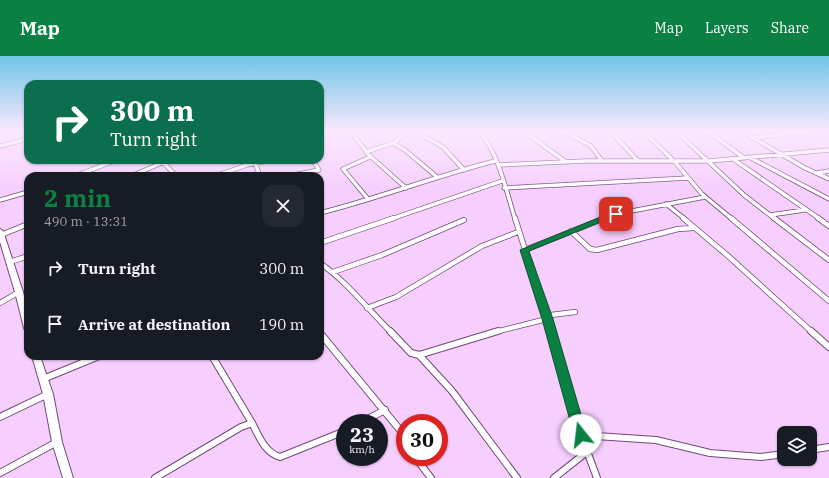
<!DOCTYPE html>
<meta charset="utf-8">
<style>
:root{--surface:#171b24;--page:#242831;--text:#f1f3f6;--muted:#9ea1a6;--accent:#0b8043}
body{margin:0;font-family:"IBM Plex Serif",serif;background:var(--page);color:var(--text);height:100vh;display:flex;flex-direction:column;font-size:15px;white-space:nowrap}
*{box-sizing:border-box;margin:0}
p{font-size:13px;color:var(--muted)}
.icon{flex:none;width:22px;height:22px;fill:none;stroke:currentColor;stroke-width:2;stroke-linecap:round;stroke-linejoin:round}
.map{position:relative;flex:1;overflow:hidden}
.drawer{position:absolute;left:24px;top:116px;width:300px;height:188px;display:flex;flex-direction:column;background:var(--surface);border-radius:12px;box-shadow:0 1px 3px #0004}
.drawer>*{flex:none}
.hud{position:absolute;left:24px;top:24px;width:300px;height:84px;border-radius:12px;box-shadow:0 1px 3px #0004;background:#0b6e4f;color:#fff;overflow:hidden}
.fabs{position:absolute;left:777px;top:370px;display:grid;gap:8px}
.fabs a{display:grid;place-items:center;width:40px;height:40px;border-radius:8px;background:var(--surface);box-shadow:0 1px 3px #0004;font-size:20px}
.speed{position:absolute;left:336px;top:358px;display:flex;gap:8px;font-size:20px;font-weight:700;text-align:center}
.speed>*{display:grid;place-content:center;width:52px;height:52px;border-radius:50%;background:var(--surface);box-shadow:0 1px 3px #0004;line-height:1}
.speed small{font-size:10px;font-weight:400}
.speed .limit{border:6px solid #d22;background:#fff;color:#111}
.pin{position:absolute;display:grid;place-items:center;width:34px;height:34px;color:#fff;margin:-17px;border-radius:8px;box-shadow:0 2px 6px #0006}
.me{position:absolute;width:44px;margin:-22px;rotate:344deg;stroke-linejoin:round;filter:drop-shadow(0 0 3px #0008)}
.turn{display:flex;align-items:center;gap:14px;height:84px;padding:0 20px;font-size:18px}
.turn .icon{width:52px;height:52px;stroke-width:2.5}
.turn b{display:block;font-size:28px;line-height:34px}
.round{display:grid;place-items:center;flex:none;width:42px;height:42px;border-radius:12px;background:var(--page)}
.summary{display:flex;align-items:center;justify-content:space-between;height:68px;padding:0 20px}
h1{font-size:24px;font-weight:800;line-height:30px;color:var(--accent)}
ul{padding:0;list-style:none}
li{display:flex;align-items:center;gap:12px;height:56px;padding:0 20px}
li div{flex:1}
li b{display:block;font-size:15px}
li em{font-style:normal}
header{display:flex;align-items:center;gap:24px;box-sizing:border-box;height:56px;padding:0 20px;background:var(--accent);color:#fff}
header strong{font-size:19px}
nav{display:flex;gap:22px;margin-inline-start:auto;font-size:14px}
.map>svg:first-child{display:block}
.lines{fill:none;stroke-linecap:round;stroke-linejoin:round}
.minor-far2-casing{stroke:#72487b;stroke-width:5}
.minor-far1-casing{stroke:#72487b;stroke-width:6}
.minor-casing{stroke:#72487b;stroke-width:8}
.primary-casing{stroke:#72487b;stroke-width:2}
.minor-far2{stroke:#fff;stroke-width:3.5}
.minor-far1{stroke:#fff;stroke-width:4.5}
.minor{stroke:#fff;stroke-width:6}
.primary{fill:#fff;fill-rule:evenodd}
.route{fill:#0b8043;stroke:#07532c}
</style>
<header>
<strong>Map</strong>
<nav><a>Map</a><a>Layers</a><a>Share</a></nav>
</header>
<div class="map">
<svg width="829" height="422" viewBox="0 0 829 422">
<rect width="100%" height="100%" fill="#f6cffe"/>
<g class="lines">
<!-- minor-far2 casing -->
<g class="minor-far2-casing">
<path id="minor-far2" d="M 351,76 L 369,99 L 406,132
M 417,76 L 443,91 L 464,114
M 479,76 C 498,94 507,138 515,163
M 525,76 L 566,106
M 565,76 L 591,90 L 602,105
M 611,76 L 638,105
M 677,76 L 744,139 L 775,163
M 709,76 L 744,102
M 743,76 L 805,112 L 829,123
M 648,80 L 675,106 L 702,138 L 732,163
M 752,82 L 805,76
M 393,87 L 405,94 L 437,121
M 0,90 L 28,83
M 366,96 L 393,87 L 408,76
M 749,101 L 829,143
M 733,103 L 820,163
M 163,106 L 176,120
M 255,107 L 260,120
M 498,109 L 586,105 L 709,105 L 829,94
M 817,117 L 829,115
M 75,120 L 117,104
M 131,120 L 169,104
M 215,120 L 247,109 L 271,104
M 288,120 L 319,114 L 313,104
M 504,132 L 688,122
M 368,143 L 343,113 L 370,101
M 0,144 L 28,136
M 666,148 L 685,163
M 320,157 C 379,142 436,120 495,105
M 770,159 L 805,154
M 391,163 L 502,125
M 602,163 L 616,158 L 705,141"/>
</g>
<!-- minor-far1 casing -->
<g class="minor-far1-casing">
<path id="minor-far1" d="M 515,162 L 551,276
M 683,162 L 727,199 L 812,276
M 731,162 L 829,245
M 774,162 L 829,204
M 818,162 L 829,170
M 571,175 L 590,193 L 597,194 L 678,173 L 693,172
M 1,179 L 28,168
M 320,187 L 394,162
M 525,194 L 605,162
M 10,206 L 28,200
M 320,207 C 347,226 367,252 391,276
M 333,216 L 382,199 L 464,164
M 0,247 L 19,236
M 367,252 L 396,241 L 482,190 L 518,176
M 495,276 L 547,263 L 551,259 L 575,256"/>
</g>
<!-- minor casing -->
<g class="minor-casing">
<path id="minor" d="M 390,275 L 411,297 L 419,299 L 498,275
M 551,275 L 581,379 L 597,422
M 811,275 L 829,291
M 320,277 L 405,380
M 419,299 L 452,335 L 517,422
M 212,300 L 252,367
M 43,323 L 99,300
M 0,361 L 48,338
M 360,367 L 385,354
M 581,379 L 656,384 L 710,397 L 761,401 L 784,398
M 810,394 L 829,391
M 415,401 L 431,422
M 0,417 L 57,386
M 155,422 L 241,371 L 252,367 C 259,380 264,396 280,401 L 345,375
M 554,422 L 588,395"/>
</g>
<!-- primary casing -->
<g class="primary-casing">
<path id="primary" d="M 0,173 L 3,175 L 23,236 L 28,256 L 28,275 L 25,274 L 24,272 L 15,236 L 0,186 Z
M 32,300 L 40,300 L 53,338 L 62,386 L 73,422 L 63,422 L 52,386 L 43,338 Z"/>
</g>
<!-- minor-far2 -->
<use href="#minor-far2" class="minor-far2"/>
<!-- minor-far1 -->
<use href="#minor-far1" class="minor-far1"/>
<!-- minor -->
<use href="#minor" class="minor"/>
<!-- primary -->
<use href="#primary" class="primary"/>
</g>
<!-- sky -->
<linearGradient id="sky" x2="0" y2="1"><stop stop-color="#6fc4e7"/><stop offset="0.56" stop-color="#fbe9ff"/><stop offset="1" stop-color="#fbe9ff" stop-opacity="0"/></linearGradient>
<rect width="829" height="135" fill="url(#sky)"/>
<!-- route -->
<path class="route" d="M 613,156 L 620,158 L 529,195 L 553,263 L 587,379 L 585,383 L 581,385 L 576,383 L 574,379 L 542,263 L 520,194 Z"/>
</svg>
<div class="fabs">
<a><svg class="icon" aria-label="layers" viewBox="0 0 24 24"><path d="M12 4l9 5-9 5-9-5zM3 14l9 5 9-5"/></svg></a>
</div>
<div class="speed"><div>23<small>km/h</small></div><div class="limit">30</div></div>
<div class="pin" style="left:616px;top:158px;background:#d93025"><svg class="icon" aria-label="arrive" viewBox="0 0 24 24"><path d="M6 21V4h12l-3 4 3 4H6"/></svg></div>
<svg class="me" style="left:581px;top:379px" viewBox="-20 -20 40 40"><circle r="19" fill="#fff"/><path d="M0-13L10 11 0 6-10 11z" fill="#0b8043"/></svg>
<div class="hud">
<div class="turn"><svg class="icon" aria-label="right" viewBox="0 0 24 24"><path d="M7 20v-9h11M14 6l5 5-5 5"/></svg><div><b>300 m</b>Turn right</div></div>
</div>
<section class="drawer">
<div class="summary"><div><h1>2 min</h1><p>490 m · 13:31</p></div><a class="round"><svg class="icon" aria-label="close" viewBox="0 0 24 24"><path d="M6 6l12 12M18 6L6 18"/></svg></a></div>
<ul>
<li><svg class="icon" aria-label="right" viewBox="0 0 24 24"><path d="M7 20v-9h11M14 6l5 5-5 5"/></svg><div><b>Turn right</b></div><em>300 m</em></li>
<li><svg class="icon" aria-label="arrive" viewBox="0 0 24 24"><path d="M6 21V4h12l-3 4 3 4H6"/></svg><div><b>Arrive at destination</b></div><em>190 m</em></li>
</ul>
</section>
</div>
